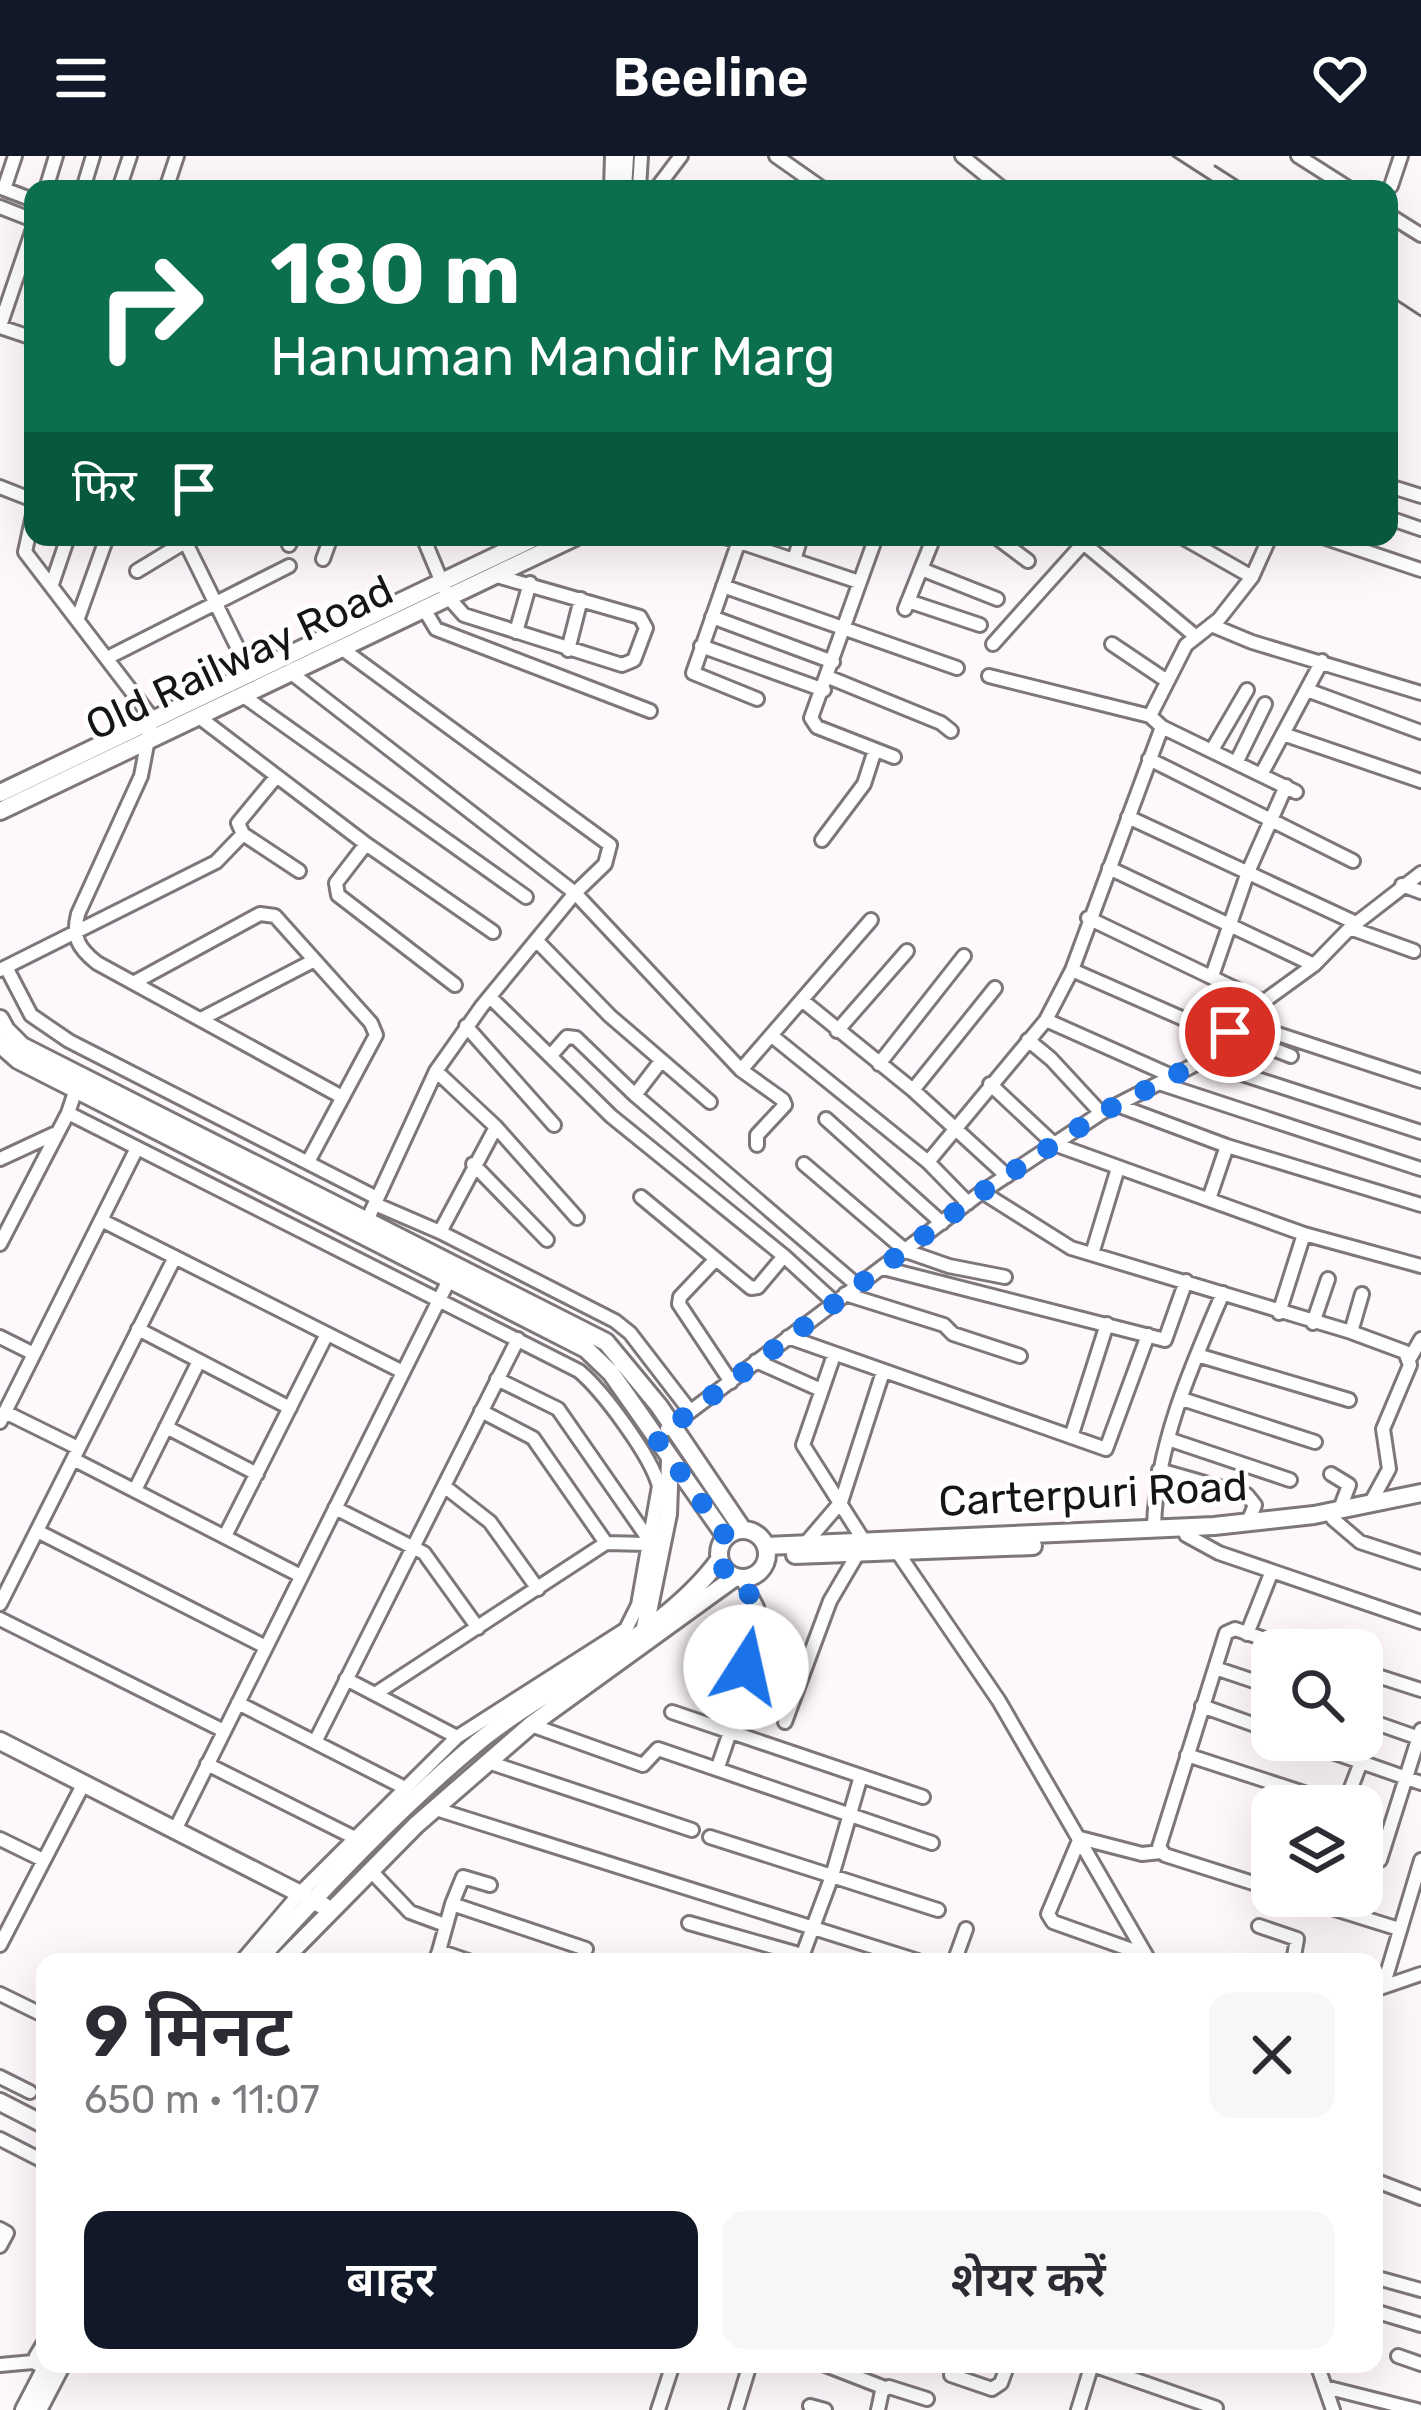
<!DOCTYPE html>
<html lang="hi">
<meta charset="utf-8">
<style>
:root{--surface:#fff;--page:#f7f7f7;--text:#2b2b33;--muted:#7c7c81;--accent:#111827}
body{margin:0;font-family:Rubik,"Noto Sans Devanagari",sans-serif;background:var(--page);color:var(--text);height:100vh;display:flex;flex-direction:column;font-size:45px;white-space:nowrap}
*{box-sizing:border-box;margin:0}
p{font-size:39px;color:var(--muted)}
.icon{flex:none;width:66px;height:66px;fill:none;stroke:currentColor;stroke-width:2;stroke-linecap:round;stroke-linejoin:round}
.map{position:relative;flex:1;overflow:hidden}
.panel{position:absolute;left:36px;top:1797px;width:1347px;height:420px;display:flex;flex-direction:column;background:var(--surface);border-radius:24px;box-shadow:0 12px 48px #0002}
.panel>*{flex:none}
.banner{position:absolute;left:24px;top:24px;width:1374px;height:366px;border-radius:24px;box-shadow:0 12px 48px #0002;background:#0b6e4f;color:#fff;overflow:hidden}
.buttons{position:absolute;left:1251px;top:1473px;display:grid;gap:24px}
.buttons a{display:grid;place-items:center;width:132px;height:132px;border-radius:24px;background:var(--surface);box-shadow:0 12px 48px #0002;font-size:60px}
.pin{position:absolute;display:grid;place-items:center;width:102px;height:102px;color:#fff;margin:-51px;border:6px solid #fff;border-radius:50%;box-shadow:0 3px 12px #0007}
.me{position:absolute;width:132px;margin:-66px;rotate:10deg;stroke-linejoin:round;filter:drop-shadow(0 0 9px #0008)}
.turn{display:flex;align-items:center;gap:42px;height:252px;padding:0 48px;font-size:54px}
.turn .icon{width:156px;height:156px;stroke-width:2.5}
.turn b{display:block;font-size:84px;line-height:102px}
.then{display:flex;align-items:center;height:114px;padding:0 48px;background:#0003;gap:24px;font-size:45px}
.round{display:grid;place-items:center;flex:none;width:126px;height:126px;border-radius:24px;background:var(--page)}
.summary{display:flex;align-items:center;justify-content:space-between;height:204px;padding:0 48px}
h1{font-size:72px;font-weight:600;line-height:90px}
.cta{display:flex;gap:24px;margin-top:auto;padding:24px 48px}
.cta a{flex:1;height:138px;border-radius:24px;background:var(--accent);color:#fff;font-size:48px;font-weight:600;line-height:138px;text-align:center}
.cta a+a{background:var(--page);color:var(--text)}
header{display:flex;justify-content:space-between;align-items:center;height:156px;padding:0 48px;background:var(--accent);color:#fff;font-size:54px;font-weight:600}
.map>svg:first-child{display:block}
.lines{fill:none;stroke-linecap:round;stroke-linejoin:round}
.street-casing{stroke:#7d767b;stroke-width:18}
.secondary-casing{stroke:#7d767b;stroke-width:22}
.street{stroke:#fff;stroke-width:12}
.secondary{stroke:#fff;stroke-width:16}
.rail{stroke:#747073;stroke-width:3}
.route{stroke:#1a73e8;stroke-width:21;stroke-dasharray:0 37.8}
.labels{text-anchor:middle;stroke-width:9;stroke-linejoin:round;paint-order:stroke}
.street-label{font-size:42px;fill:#161416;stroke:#fff}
</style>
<header><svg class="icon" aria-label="menu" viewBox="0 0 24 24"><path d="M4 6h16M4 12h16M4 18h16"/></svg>Beeline<svg class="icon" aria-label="heart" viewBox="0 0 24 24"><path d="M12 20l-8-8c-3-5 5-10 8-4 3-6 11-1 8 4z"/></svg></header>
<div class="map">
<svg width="1421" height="2254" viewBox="0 0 1421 2254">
<rect width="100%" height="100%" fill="#fef7fc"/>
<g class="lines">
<!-- street casing -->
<g class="street-casing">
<path id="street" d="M 15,0 L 4,33 L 33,44
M 776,0 L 823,33
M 962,0 L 1003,33
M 1298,0 L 1350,33
M 1391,30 L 1401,0
M 46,33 L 56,0
M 83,33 L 93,0
M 119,33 L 130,0
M 166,33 L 177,0
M 611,33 L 612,0
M 639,33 L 641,0
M 656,33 L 681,0
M 0,51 L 33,64
M 1389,59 L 1421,79
M 0,170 L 33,73
M 0,171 L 33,182
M 1389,330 L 1421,340
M 0,331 L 33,344
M 33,359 L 25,396 L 152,562 L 141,620 L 78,758 C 72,781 78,792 97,807 L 342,941
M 1389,362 L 1421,373
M 183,381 L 250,517
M 423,381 L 448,441 L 464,459 L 622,509 L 634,504 L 646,472 L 640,461 L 497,420
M 725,381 L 859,426
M 876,381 L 811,562 L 817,571 L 894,601
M 996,381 L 1028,405
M 1182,381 L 1252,421
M 1323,381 L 1421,414
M 739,385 L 693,517 L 757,543
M 1082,386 L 1194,479
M 289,389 L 293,381
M 795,401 L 801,381
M 323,403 L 331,381
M 921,413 L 934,381
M 137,415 L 193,381
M 52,428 L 68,381
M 723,430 L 957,512
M 908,445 L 980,469
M 424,453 L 436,473 L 650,555
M 905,453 L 921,413 L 997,443
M 712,461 L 833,506
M 78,462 L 107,381
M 1211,469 L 1252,486 L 1421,537
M 516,476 L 530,427
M 993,488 L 1088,382
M 1112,488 L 1167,525
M 701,490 L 824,534
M 341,492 L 610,689 L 605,708 L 575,737 L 482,850 L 436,915 L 364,1071
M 568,494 L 581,443
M 107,502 L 289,410
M 290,516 L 575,737 L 741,914 L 783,944 L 785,949 L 757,979 L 757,989
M 989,520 L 1150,560 L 1162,571 L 1296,636
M 828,521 L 941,567 L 951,575
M 1307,534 L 1421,576
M 242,539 L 526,741
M 1150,560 L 1186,489 L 1219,463 L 1252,421 L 1270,381
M 199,561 L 366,688 L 493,776
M 1283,578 L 1421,625
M 1212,594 L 1247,534
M 1149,603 L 1353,705
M 1237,605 L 1265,548
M 1262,617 L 1322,505
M 1128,661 L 1356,767
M 243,678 L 299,715
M 822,684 L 864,628 L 875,594
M 366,688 L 336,727 L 338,739 L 455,829
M 1109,712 L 1314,809
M 1402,729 L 1421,736
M 1088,762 L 1263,846
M 1350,772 L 1414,795
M 537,785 L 610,860 L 710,946
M 6,811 L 31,859 L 69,885 L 377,1042
M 0,814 L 216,706 L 243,678 L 238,667 L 276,621
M 1072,814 L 1225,881
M 1212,820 L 1248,716 L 1286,630
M 135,826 L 260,758 L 275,760 L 371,867 L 376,879 L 308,1006
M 490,841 L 611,960 L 784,1100 L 833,1145
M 803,845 L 913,934 L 1007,1020
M 201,863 L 313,805
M 1046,864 L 1174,921
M 1241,866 L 1421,925
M 466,870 L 554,969
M 837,875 L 907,795
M 1230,876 L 1291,900
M 772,880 L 928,1006 L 968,1047
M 1028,884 L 1051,903 L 1101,957
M 552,898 L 567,881 L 576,882 L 635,939 L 858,1130
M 1202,905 L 1421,976
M 879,908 L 964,800
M 741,914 L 871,764
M 436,915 L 496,971 L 577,1062
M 990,928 L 1054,988 L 1304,1078 L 1421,1110
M 1162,928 L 1421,1013
M 913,934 L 995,832
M 635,939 L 661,905
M 1117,949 L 1227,990 L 1421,1049
M 68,957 L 579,1215 C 603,1235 651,1300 659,1330 L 638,1449 L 626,1473 L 457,1581 L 299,1738 L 241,1806
M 826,963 L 942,1067
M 0,1003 L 54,978
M 928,1006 L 1046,864 L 1072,814 L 1162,571
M 473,1008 L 547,1084
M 804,1008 L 906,1095 L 949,1110 L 1005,1121
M 982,1036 L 1071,1092 L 1351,1176 L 1405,1196 L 1410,1209 L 1383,1273 L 1389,1313 L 1371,1346
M 641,1041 L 751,1132 L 758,1131 L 784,1100
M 1209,1043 L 1227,990
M 375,1048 L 440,1076 L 615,1165 L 630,1177 L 690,1255
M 101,1064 L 403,1216
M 440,1076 L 496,971
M 0,1088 L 68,957 L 78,927
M 1092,1098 L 1118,1012
M 715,1104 L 680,1141 L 679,1148 L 731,1226
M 883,1112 L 1165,1184 L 1186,1125
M 845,1138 L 944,1169 L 953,1178 L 1020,1200
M 1279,1157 L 1304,1078
M 1313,1167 L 1328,1123
M 138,1173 L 290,1252
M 1351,1176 L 1362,1138
M 0,1181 L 34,1198
M 788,1181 L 1106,1293 L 1148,1179
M 834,1199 L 803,1289 L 864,1385
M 1197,1199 L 1349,1244
M 1410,1202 L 1421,1183
M 756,1205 L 821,1234
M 497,1223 L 558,1253 L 647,1381
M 1182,1243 L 1315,1286
M 481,1255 L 533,1282 L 606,1387
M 5,1256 L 78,1292
M 0,1266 L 137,992
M 166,1271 L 257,1318
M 667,1273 L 982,1036 L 1101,957 L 1202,905 L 1263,846 L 1314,809 L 1350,772 L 1421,717
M 1071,1281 L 1107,1168
M 1168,1283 L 1290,1324
M 73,1303 L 301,1420
M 1159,1314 L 1247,1339 L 1255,1349 L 1248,1366
M 1331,1318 L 1349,1329 L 1340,1353
M 444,1330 L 490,1366 L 538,1433
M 135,1334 L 199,1205
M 335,1352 L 424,1397 L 478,1472
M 1333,1363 L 1360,1386 L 1421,1406
M 1154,1371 C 1156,1290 1191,1211 1223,1137
M 37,1375 L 266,1491
M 1186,1379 L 1219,1397 L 1421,1466
M 225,1380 L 327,1178
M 805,1388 L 841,1346 L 883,1216
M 898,1397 L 999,1545 L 1150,1806
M 0,1448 L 175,1101
M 0,1463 L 224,1575
M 1247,1478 L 1272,1415
M 1215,1512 L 1272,1531
M 1362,1515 L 1421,1534
M 346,1523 L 457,1581
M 375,1538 L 606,1387 L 647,1388
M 238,1547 L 405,1632
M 1202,1550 L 1272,1575
M 734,1551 L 759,1471 L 757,1451 L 742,1423
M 672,1556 L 923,1641
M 1362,1562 L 1419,1582
M 785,1566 L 830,1445 L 857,1399
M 531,1569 L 643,1609 L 658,1593 L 932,1687
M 1298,1584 L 1421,1627
M 315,1586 L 518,1183
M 1187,1599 L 1344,1650 L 1361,1606
M 488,1606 L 692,1674
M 207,1608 L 355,1682
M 718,1611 L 730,1576
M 436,1653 L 918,1805
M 175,1674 L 453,1116
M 710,1681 L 938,1754
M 0,1683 L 43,1704
M 1380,1704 L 1421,1574
M 371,1715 L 410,1756 L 445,1769
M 1272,1733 L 1165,1699 L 1159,1691 L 1226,1477 L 1235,1473 L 1297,1494
M 1293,1740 L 1399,1773
M 452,1748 L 463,1721 L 490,1729
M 689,1767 L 802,1799
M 1259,1770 L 1297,1783 L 1293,1806
M 0,1789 L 84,1627
M 439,1795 L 452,1748 L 586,1793
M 1143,1798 L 1053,1766 L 1048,1758 L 1080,1682 L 1142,1698 L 1161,1696
M 435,1806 L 439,1795 L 471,1806
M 800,1806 L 832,1720 L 861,1620
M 954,1806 L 966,1773
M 1383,1831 L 1421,1704
M 1374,1834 L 1421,1818
M 0,1838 L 45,1860
M 0,1921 L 30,1936
M 0,1983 L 45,2006
M 1374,2024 L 1421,2042
M 0,2073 L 7,2077 L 0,2090
M 1374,2121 L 1421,2134
M 1374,2155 L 1421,2169
M 36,2200 L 45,2185
M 1398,2200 L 1421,2208
M 823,2208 L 885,2232
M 1090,2208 L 1216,2252
M 1317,2208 L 1333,2254
M 0,2209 L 33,2206 L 51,2215
M 951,2219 L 992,2233 L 1001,2227 L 1008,2208
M 1325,2231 L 1417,2254
M 810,2250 L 825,2254
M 658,2254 L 673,2208
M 736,2254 L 750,2208
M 878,2254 L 882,2235 L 889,2231 L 927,2243
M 1078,2254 L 1092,2208"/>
</g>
<!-- secondary casing -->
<g class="secondary-casing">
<path id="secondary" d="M 623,33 L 625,0
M 0,637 L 536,381
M 0,655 L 575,381
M 0,863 L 6,874 L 22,890 L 606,1186 L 659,1250 L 743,1374
M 0,888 L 18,904 L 586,1193 L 611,1217 L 726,1381
M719 1398a24 24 0 1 1 48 0a24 24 0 1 1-48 0Z
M 766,1390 L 1214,1370 L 1314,1359 L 1421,1337
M 795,1399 L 1033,1390
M 645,1471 L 668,1358 L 670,1304
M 0,1585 L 324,1750
M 256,1806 C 325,1730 399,1652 478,1586 C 553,1525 662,1482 719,1404
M 281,1806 L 416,1669 L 531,1569 L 734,1422
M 0,1946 L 45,1969
M 24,2254 L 48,2208
M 38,2254 L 62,2208"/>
</g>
<!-- street -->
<use href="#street" class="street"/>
<!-- secondary -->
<use href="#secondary" class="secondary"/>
<!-- rail -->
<path class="rail" d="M 1173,0 L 1224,33
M 1215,10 L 1251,33
M 1389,139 L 1421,160"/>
</g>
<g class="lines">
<!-- route -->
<path class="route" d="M 746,1511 C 759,1470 762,1463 742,1423 C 719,1418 713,1399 726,1381 L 656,1282 L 982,1036 L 1101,957 L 1202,905 L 1230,876"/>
</g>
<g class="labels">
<!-- street labels -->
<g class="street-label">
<text transform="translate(239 501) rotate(-25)" y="15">Old Railway Road</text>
<text transform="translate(1093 1337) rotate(-3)" y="15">Carterpuri Road</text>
</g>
</g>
</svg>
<div class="buttons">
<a><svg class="icon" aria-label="search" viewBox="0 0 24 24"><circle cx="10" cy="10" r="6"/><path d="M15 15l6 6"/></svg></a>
<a><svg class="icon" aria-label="layers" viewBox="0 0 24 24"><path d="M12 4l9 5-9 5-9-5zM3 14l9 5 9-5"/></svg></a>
</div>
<div class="pin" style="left:1230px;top:876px;background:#d93025"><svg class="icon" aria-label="arrive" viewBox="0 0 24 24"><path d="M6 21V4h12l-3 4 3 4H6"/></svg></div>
<svg class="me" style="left:746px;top:1511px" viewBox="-20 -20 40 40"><circle r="19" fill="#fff"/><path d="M0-13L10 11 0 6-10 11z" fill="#1a73e8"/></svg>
<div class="banner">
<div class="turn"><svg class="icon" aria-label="right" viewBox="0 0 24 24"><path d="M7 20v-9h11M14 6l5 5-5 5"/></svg><div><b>180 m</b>Hanuman Mandir Marg</div></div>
<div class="then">फिर<svg class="icon" aria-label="arrive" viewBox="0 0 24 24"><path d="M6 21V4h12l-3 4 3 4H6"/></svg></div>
</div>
<section class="panel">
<div class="summary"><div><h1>9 मिनट</h1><p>650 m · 11:07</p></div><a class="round"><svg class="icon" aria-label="close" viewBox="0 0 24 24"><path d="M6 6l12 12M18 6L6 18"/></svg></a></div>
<div class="cta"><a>बाहर</a><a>शेयर करें</a></div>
</section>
</div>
